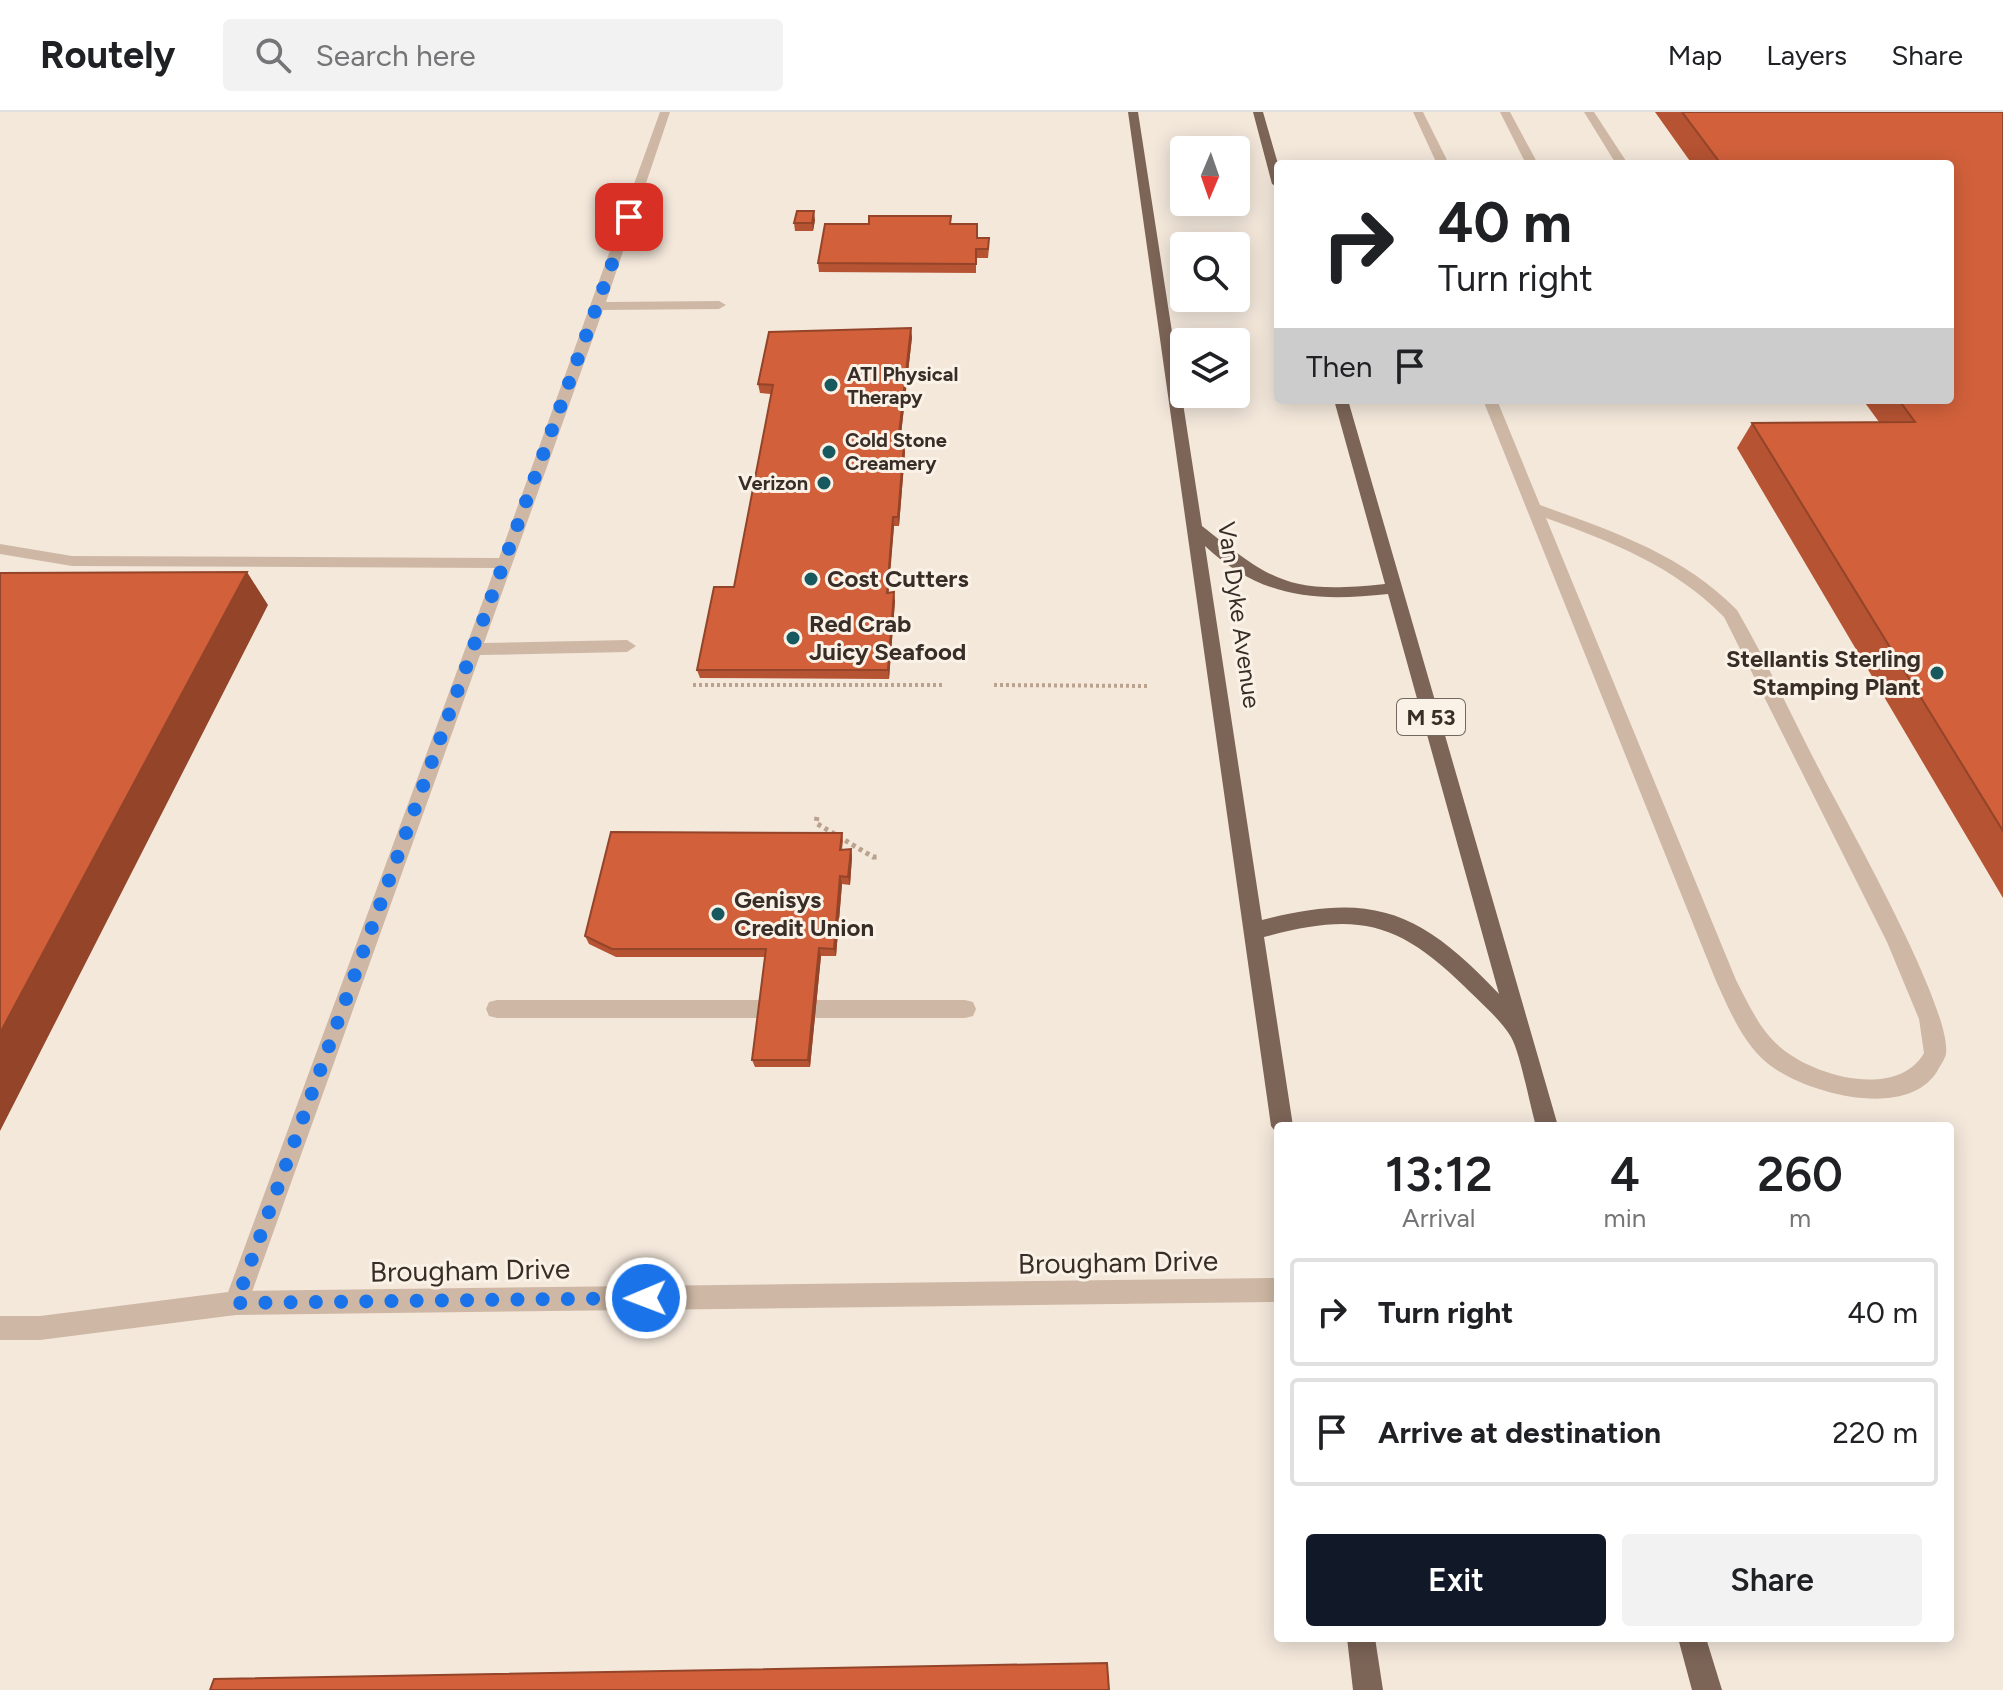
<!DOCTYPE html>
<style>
:root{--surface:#fff;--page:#f2f2f2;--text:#202124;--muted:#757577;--line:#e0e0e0;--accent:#111827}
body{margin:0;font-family:Figtree,sans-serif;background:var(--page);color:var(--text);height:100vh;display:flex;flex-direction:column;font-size:30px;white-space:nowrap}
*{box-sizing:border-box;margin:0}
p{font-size:26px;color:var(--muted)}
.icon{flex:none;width:44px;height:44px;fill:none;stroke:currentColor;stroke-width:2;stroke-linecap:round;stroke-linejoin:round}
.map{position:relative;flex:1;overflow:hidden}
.side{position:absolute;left:1274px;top:1010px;width:680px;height:520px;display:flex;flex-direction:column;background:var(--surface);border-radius:8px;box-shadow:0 4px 20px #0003}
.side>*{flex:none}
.banner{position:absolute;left:1274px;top:48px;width:680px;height:244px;border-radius:8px;box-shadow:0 4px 20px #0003;background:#fff;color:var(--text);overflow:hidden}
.needle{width:52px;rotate:182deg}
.tools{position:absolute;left:1170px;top:24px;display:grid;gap:16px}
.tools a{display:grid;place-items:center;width:80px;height:80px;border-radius:8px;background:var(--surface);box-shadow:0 4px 20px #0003;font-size:40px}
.pin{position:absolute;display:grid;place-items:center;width:68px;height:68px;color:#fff;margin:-34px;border-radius:16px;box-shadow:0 4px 12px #0006}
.me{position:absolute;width:88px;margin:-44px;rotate:269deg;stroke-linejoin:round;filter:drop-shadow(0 0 6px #0008)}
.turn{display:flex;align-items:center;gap:28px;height:168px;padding:0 32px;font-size:36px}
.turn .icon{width:104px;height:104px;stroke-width:2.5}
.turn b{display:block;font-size:56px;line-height:68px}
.then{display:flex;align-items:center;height:76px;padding:0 32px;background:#0003;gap:16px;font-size:30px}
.eta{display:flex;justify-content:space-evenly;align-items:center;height:136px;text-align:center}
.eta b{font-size:48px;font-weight:600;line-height:56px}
.cta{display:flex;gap:16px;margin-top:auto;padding:16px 32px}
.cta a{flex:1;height:92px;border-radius:8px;background:var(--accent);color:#fff;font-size:32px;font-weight:600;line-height:92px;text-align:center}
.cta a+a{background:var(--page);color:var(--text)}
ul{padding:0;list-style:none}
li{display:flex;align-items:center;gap:24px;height:108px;margin:0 16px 12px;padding:0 16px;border:4px solid var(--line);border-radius:8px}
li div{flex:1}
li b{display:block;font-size:30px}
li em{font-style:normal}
header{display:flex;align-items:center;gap:48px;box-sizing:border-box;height:112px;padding:0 40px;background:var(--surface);border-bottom:2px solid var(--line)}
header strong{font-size:38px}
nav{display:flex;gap:44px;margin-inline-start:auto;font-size:28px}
.search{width:560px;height:72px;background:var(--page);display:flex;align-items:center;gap:20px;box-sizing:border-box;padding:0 28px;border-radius:8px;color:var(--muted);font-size:30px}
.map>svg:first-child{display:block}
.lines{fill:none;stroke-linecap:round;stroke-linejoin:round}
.path-far1{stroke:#baa28f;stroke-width:4;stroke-dasharray:3 3;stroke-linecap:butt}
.path{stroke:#baa28f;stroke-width:5;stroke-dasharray:4 4;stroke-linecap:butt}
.lane{fill:#ceb8a5;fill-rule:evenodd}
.street{fill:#ceb8a5;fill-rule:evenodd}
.primary{fill:#7c6457;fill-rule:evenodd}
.wall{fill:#b55333}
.shaded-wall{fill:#934429}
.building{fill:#d2613b;stroke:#934429;stroke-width:2}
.route{stroke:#1a73e8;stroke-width:14;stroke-dasharray:0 25.2}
.poi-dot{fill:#18595f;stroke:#fbf2e7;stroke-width:3}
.labels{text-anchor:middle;stroke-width:6;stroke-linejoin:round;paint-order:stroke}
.far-poi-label{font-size:20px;font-weight:bold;fill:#392d27;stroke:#fbf2e7;text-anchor:start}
.shield{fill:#fbf2e7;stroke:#736861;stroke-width:2}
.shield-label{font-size:22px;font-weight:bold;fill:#392d27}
.poi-label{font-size:24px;font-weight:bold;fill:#392d27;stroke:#fbf2e7;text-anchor:start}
.street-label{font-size:24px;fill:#392d27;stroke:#fbf2e7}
.near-street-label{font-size:28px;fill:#392d27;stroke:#fbf2e7}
</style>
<header>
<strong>Routely</strong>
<div class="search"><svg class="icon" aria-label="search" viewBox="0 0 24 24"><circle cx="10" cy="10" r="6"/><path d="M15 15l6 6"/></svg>Search here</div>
<nav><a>Map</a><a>Layers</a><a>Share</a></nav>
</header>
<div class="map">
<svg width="2003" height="1578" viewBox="0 0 2003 1578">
<rect width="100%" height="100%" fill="#f4e8db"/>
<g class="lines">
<!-- path-far1 -->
<path class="path-far1" d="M 693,573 L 945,573
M 994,573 L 1149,574"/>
<!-- path -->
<path class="path" d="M 817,705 L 816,711 L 873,745 L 880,745"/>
<!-- lane -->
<path class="lane" d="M 660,0 L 670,0 L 606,190 L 719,189 L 726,193 L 719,197 L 603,198 L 484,531 L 627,528 L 636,534 L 627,540 L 480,543 L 248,1191 L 245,1200 L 236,1203 L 227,1200 L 224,1191 L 495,456 L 72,454 L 0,442 L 0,432 L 72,444 L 499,446 Z
M 1413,0 L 1423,0 L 1449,52 L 1437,52 Z
M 1500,0 L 1510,0 L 1538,52 L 1526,52 Z
M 1584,0 L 1594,0 L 1628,52 L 1616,52 Z
M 1483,288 L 1497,288 L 1540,393 C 1612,419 1682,442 1737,498 C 1766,548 1791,603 1818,655 C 1844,706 1952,895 1946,942 C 1945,947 1940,954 1938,958 C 1908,1010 1804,981 1767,951 C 1742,930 1729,897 1716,869 ZM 1546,406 C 1612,430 1674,454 1724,505 L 1887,830 L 1919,907 L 1924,941 C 1897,988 1813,964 1780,935 C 1759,917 1748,891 1736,868 Z
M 497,888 L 762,888 L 770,890 L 773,897 L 770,904 L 762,906 L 497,906 L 489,904 L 486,897 L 489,890 Z
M 816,888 L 965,888 L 973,890 L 976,897 L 973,904 L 965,906 L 816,906 L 808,904 L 805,897 L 808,890 Z"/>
<!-- street -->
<path class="street" d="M 1278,1166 L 1278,1190 L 236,1203 L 40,1228 L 0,1228 L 0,1204 L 40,1204 L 236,1179 Z"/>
<!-- primary -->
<path class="primary" d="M 1128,0 L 1138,0 L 1202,414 C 1274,471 1290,482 1385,472 L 1334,288 L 1348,288 L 1558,1014 L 1536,1014 C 1530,994 1520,940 1511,925 C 1501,908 1479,889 1465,875 C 1397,808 1356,800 1264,825 L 1293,1014 L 1278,1014 L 1278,1023 L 1271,1014 ZM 1205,434 C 1261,486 1314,490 1388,482 L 1499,882 C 1421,799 1373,779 1262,808 Z
M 1253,0 L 1263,0 L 1278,52 L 1278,75 L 1272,72 Z
M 1347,1526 L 1375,1526 L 1383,1578 L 1353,1578 Z
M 1678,1526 L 1706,1526 L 1722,1578 L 1692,1578 Z"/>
</g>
<!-- wall -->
<path class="wall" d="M 1655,0 L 2003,0 L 2003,786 L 1737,336 L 1752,311 L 1879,310 L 1863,288 L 1950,288 L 1950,52 L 1692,52 Z
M 815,108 L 813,119 L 795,119 L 794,111 Z
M 951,112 L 977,126 L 989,135 L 988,146 L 976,146 L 976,161 L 819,160 L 818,151 Z
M 912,225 L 900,331 L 905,340 L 899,414 L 894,414 L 888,480 L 895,489 L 889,567 L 700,566 L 697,558 L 734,475 L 771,282 L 760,281 L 758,272 Z
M 842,721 L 843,729 L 842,737 L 851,737 L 852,745 L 850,773 L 842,772 L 836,844 L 821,844 L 810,955 L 755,955 L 752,948 L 765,845 L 616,845 L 589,832 L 585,824 Z"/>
<!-- shaded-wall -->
<path class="shaded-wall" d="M 814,99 L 815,108 L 813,119 L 812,111 Z
M 911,216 L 912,225 L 899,340 L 898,331 Z
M 904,331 L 905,340 L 899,414 L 898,405 Z
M 893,405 L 894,414 L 888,489 L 887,481 Z
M 247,460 L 268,493 L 0,1019 L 0,921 Z
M 894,480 L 895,489 L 889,567 L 888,558 Z
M 851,737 L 852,745 L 850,773 L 848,765 Z
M 840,764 L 842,772 L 836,844 L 834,837 Z
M 819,836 L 821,844 L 810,955 L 808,948 Z"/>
<!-- building -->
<path class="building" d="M 1682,0 L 2003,0 L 2003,719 L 1752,311 L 1915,310 L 1899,288 L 1950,288 L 1950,52 L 1721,52 Z
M 797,99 L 814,99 L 812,111 L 794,111 Z
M 869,104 L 951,104 L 950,112 L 977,112 L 977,126 L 989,126 L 988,137 L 976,137 L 976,152 L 818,151 L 825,112 L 869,112 Z
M 911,216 L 898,331 L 904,331 L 898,405 L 893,405 L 887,481 L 894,480 L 888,558 L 697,558 L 714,475 L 734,475 L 773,273 L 758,272 L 769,220 Z
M 247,460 L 0,921 L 0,461 Z
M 611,720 L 842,721 L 840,738 L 851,737 L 848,765 L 840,764 L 834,837 L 819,836 L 808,948 L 752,948 L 766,837 L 612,837 L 585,824 Z
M 1107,1551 L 1109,1578 L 210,1578 L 214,1567 Z"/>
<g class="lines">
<!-- route -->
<path class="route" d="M 629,105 L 236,1191 L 646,1186"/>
</g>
<!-- markers -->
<g class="poi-dot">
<circle cx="831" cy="273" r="8"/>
<circle cx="829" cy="340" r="8"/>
<circle cx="824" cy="371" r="8"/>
<circle cx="811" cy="467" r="8"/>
<circle cx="793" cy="526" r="8"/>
<circle cx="1937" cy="561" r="8"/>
<circle cx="718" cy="802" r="8"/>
</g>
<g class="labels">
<!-- far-poi labels -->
<g class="far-poi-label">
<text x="847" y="269">ATI Physical<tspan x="847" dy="23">Therapy</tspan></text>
<text x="845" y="335">Cold Stone<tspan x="845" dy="23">Creamery</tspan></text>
<text x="808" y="378" text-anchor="end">Verizon</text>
</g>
<!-- shield labels -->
<rect class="shield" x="1397" y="587" width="68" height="36" rx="6"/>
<g class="shield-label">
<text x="1431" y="613">M 53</text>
</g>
<!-- poi labels -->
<g class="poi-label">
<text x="827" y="475">Cost Cutters</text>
<text x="809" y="520">Red Crab<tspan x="809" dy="28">Juicy Seafood</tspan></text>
<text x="1921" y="555" text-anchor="end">Stellantis Sterling<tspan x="1921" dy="28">Stamping Plant</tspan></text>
<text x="734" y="796">Genisys<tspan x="734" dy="28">Credit Union</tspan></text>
</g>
<!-- street labels -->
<g class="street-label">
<text transform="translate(1239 503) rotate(82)" y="8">Van Dyke Avenue</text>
</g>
<!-- near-street labels -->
<g class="near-street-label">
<text transform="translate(1118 1150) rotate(-1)" y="10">Brougham Drive</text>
<text transform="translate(470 1158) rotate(-1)" y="10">Brougham Drive</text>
</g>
</g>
</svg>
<div class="tools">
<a><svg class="needle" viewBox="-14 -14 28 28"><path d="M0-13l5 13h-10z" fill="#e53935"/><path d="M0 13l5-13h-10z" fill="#757577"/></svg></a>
<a><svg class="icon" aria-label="search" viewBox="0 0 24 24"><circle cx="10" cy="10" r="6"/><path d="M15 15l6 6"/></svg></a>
<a><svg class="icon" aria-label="layers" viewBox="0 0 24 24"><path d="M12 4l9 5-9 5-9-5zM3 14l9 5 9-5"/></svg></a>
</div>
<div class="pin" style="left:629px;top:105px;background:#d93025"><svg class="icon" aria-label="arrive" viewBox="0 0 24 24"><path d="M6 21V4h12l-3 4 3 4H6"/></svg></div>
<svg class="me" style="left:646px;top:1186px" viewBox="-20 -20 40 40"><circle r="17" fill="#1a73e8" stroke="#fff" stroke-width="3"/><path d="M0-11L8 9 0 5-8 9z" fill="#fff"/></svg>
<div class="banner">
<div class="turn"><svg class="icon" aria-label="right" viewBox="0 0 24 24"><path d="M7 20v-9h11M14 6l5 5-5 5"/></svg><div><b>40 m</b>Turn right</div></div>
<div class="then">Then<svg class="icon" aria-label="arrive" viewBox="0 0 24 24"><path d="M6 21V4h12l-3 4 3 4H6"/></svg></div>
</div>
<section class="side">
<div class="eta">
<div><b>13:12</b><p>Arrival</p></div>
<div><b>4</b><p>min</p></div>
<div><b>260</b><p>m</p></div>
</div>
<ul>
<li><svg class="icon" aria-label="right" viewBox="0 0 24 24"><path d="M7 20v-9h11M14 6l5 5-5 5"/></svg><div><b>Turn right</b></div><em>40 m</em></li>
<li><svg class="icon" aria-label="arrive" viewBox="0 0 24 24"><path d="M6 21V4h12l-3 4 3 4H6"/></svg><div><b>Arrive at destination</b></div><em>220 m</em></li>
</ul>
<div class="cta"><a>Exit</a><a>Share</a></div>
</section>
</div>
